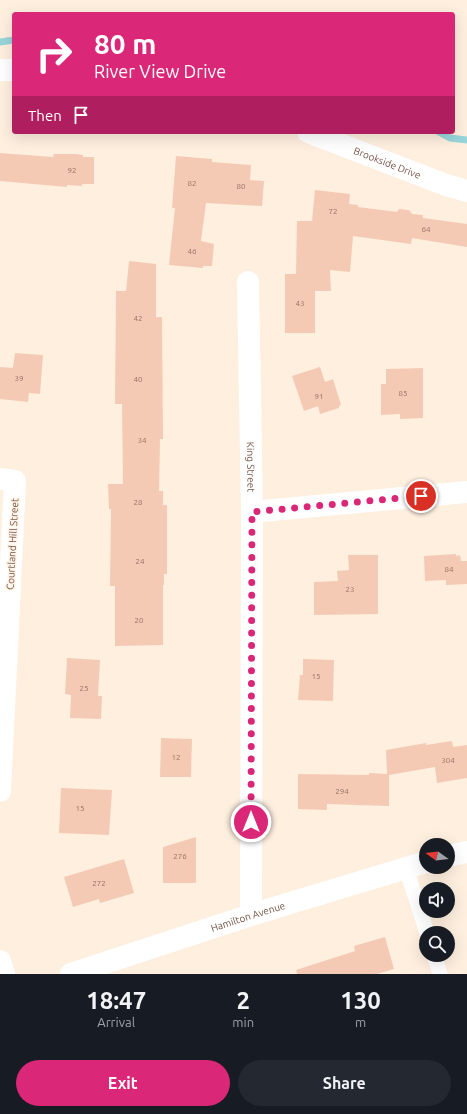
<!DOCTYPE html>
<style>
:root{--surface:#171b24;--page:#242831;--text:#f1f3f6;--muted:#9ea1a6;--accent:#db2777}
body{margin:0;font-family:Ubuntu,sans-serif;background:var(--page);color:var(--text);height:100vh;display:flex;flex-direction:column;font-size:15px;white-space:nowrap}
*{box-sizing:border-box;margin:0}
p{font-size:13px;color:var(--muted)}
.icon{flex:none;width:22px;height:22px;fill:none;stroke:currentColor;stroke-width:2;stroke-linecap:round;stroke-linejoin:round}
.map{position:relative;height:974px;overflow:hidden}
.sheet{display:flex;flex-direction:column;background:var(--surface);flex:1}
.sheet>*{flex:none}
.top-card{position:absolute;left:12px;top:12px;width:443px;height:122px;border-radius:4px;box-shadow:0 4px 16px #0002;background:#db2777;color:#fff;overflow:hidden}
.needle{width:26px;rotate:284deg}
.tools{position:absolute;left:419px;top:838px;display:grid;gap:8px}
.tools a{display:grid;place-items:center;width:36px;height:36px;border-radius:50%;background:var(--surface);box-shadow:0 4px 16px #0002;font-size:20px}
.pin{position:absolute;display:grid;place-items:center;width:34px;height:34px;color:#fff;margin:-17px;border:2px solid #fff;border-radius:50%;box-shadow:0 1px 4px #0007}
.me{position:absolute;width:44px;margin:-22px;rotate:0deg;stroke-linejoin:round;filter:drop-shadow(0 0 3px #0008)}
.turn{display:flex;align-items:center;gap:14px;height:84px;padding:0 16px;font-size:18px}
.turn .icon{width:52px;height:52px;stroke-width:2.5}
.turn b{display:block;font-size:28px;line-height:34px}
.then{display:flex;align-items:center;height:38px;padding:0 16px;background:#0003;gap:8px;font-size:15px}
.eta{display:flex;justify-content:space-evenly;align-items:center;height:68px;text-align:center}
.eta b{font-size:24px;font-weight:700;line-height:28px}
.primary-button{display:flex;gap:8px;margin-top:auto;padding:8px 16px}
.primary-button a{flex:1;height:46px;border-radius:24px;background:var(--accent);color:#fff;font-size:16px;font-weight:700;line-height:46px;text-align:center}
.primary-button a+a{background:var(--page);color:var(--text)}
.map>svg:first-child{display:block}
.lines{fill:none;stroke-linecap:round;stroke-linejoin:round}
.stream{stroke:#98d5da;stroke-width:7}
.building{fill:#f5cab5}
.lane{stroke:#fff;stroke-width:15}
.street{stroke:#fff;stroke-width:22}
.secondary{stroke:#fff;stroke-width:22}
.route{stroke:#db2777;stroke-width:7;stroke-dasharray:0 12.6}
.labels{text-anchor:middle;stroke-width:3;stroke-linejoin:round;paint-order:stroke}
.number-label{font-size:8px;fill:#957161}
.street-label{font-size:10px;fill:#755345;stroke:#fff4e7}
</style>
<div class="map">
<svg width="467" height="974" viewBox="0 0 467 974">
<rect width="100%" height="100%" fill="#feefdf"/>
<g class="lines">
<!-- stream -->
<path class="stream" d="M 0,42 L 14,40
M 439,132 L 450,138 L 467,140"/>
</g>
<!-- building -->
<path class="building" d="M 0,153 L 53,157 L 54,154 L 76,154 L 83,155 L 83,157 L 94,157 L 94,184 L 82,184 L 82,186 L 67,185 L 67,187 L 0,181 Z
M 176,156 L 212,159 L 212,162 L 251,165 L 250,180 L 264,181 L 262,206 L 206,203 L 201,241 L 214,244 L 212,266 L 203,266 L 203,268 L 169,265 L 175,208 L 172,208 Z
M 315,190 L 350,194 L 349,204 L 358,205 L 358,207 L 397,212 L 399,209 L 409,210 L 412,214 L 423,215 L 423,218 L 467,224 L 467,247 L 412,238 L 411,244 L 353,236 L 350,272 L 330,270 L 331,291 L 315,291 L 315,333 L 285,333 L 285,274 L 296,274 L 297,221 L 312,221 Z
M 129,261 L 156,264 L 156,317 L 162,317 L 163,439 L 160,439 L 159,491 L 163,491 L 163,505 L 167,505 L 167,574 L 164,574 L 164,585 L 163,585 L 163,645 L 115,646 L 115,586 L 110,586 L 111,509 L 109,509 L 108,484 L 123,484 L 122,404 L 115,404 L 116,291 L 126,291 Z
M 15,353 L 43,355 L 40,394 L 29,393 L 28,402 L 0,399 L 0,367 L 13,368 Z
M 320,367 L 325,382 L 333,379 L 341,405 L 339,406 L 339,408 L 320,414 L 318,406 L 304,411 L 292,376 Z
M 423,368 L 423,418 L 400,419 L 400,414 L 381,415 L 381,384 L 386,384 L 386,369 Z
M 456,554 L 456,556 L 460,555 L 461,561 L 467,561 L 467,584 L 446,585 L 446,580 L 425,581 L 424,556 Z
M 348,555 L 378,555 L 378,614 L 314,615 L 314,582 L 338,581 L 337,571 L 349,570 Z
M 67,658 L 100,660 L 98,696 L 102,696 L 101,719 L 70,718 L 71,695 L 65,694 Z
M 303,659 L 334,660 L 333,701 L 298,700 L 300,675 L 303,675 Z
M 161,738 L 192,739 L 191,777 L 160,777 Z
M 452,741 L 453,747 L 467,745 L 467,778 L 437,783 L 435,767 L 389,775 L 389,806 L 327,804 L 327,810 L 298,809 L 298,774 L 369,775 L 369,773 L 387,774 L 386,750 L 426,743 L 426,745 Z
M 61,788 L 112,790 L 109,835 L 59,833 Z
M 196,837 L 196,883 L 163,883 L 163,847 Z
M 124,859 L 134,893 L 100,903 L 99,899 L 73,907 L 64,877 Z
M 385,937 L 394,969 L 377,974 L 297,974 L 296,970 L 355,951 L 354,946 Z"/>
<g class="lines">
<!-- lane -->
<path class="lane" d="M 406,868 L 427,933
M 434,955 L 440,974"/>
<!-- street -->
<g class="street">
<path d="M 0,70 L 14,70"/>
<path id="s1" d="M 308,132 L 446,185 L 467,191"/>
<path id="s2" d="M 248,282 L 252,512 L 251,915"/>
<path d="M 0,479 L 15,481 L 0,791"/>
<path d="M 252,512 L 467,492"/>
<path d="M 0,961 L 4,974"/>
</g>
<!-- secondary -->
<g class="secondary">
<path d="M 448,856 L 467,852"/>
<path id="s3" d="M 71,974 L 251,915 L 426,862"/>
</g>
</g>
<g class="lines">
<!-- route -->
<path class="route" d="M 251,822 L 252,512 L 421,496"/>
</g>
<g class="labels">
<!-- number labels -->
<g class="number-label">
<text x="72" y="173">92</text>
<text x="192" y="186">82</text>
<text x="241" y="189">80</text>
<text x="333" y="214">72</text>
<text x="426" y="232">64</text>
<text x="192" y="254">46</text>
<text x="300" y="306">43</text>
<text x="138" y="321">42</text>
<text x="19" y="381">39</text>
<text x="138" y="382">40</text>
<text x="403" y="396">85</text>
<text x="319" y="399">91</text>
<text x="142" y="443">34</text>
<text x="138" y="505">28</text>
<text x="140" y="564">24</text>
<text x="449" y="572">84</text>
<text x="350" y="592">23</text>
<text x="139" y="623">20</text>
<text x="316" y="679">15</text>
<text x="84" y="691">25</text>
<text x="176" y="760">12</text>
<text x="448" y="763">304</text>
<text x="342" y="794">294</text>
<text x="80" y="811">15</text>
<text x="180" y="859">276</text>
<text x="99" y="886">272</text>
</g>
<!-- street labels -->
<g class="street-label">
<text dy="4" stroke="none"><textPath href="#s1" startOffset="85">Brookside Drive</textPath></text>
<text dy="4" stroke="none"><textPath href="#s2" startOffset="185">King Street</textPath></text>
<text transform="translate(12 544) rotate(-87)" y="4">Courtland Hill Street</text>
<text dy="4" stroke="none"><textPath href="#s3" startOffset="186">Hamilton Avenue</textPath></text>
</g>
</g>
</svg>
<div class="tools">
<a><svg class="needle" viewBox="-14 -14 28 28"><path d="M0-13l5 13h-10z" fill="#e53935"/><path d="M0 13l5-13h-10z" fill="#9ea1a6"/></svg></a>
<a><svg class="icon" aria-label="sound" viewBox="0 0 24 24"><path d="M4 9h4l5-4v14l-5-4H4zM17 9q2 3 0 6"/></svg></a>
<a><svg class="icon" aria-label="search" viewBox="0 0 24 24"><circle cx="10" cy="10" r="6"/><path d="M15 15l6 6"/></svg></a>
</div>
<div class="pin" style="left:421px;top:496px;background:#d93025"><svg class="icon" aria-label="arrive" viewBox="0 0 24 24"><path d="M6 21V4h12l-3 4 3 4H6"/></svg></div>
<svg class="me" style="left:251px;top:822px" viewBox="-20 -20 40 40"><circle r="17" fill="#db2777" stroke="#fff" stroke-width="3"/><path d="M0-11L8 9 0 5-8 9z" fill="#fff"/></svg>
<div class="top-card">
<div class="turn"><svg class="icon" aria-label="right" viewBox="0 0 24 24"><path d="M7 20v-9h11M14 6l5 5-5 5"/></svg><div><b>80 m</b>River View Drive</div></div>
<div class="then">Then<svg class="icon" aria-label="arrive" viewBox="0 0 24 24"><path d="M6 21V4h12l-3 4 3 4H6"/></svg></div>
</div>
</div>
<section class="sheet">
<div class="eta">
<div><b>18:47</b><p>Arrival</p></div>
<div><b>2</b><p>min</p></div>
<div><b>130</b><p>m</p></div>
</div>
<div class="primary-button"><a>Exit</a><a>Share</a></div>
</section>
